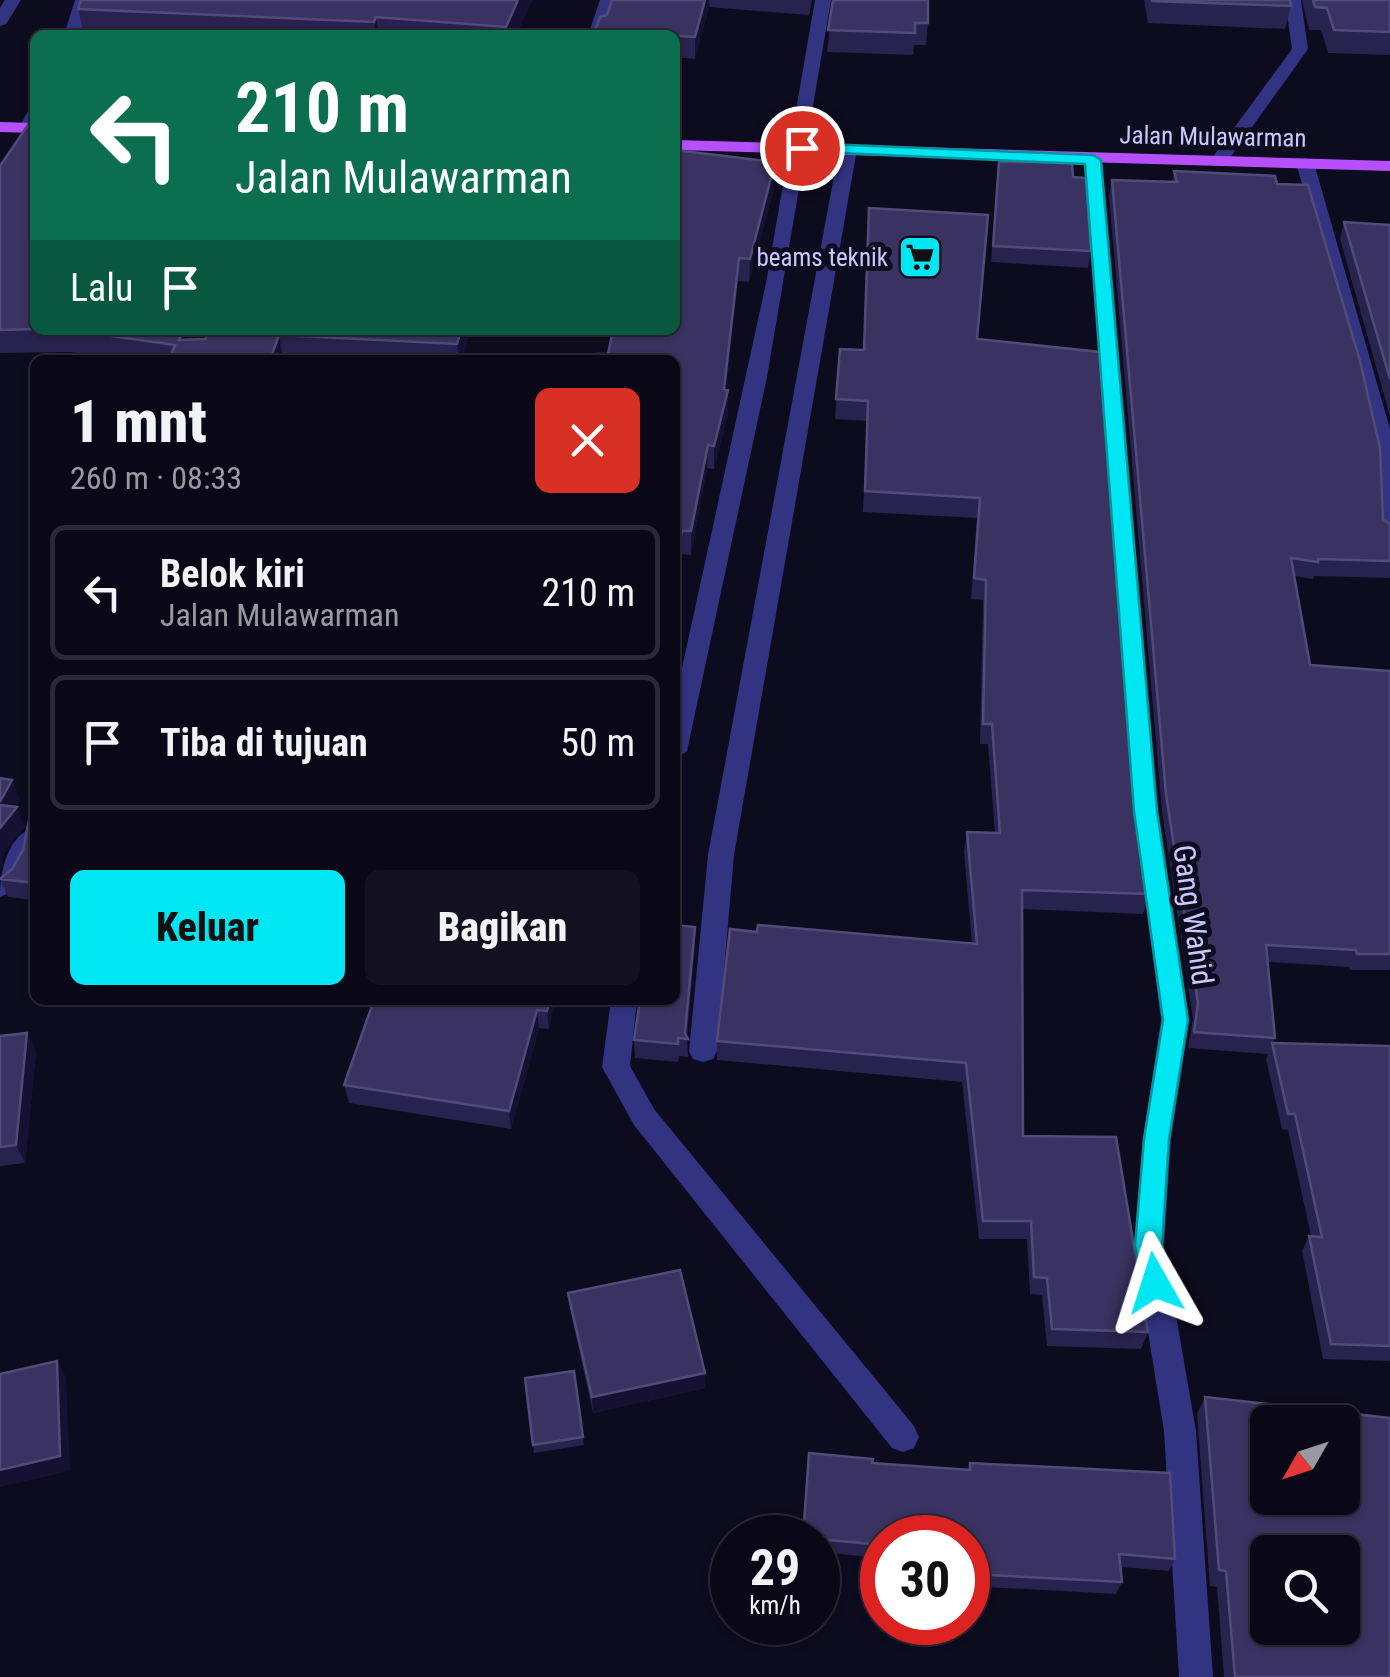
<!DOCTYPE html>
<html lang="id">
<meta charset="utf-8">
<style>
:root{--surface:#0a0816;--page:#13111f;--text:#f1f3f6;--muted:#999aa1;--line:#2a2935;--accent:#00e6f3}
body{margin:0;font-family:"Roboto Condensed",sans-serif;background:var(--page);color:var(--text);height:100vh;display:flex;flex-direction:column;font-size:38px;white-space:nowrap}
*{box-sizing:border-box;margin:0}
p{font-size:32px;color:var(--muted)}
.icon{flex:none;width:55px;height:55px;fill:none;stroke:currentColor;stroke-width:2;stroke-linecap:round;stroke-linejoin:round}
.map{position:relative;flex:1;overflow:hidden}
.panel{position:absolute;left:30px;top:355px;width:650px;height:650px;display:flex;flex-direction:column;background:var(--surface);border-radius:15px;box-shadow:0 2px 8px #0004,0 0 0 2px var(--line)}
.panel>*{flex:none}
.banner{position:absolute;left:30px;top:30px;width:650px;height:305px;border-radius:15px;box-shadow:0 2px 8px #0004,0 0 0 2px var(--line);background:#0b6e4f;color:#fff;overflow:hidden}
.needle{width:65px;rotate:231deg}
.tools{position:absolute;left:1250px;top:1405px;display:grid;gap:20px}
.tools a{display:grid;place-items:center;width:110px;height:110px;border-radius:15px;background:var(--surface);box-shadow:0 2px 8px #0004,0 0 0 2px var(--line);font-size:50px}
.speed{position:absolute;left:710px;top:1515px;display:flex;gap:20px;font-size:50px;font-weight:700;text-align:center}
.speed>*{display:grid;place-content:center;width:130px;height:130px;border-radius:50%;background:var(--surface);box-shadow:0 2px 8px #0004,0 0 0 2px var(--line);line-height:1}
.speed small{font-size:25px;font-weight:400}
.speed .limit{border:15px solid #d22;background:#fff;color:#111}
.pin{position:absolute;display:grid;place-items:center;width:85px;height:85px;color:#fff;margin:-42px;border:5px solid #fff;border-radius:50%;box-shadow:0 2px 10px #0007}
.me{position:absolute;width:110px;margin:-55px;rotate:354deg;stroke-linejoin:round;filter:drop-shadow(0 0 8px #0008)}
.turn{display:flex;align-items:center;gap:35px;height:210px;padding:0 40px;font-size:45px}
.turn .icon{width:130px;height:130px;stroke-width:2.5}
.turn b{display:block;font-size:70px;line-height:85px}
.then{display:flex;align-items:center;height:95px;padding:0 40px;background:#0003;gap:20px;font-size:38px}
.round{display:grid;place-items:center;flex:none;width:105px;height:105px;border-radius:15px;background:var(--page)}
.headline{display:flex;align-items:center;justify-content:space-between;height:170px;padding:0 40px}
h1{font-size:60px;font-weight:800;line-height:75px}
.button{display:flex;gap:20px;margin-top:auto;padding:20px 40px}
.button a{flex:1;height:115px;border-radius:15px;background:var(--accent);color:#111;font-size:40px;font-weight:800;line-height:115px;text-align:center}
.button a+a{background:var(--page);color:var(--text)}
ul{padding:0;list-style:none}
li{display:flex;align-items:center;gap:30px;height:135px;margin:0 20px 15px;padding:0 20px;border:5px solid var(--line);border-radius:15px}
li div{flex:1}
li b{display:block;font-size:38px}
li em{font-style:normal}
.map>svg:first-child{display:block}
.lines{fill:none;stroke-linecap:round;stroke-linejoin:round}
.service{fill:#323381;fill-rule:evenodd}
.minor{fill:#323381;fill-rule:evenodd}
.primary{fill:#b54fff;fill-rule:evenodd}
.wall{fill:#28224e}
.shaded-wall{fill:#161133}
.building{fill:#3a3361;stroke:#514b7a;stroke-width:2.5;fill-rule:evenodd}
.route{fill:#00e6f3;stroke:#00969e;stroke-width:2.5}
.labels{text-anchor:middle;stroke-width:10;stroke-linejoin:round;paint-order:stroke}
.far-street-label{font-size:25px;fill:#ccc8ff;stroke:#0d0b1e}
.far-poi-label{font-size:25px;fill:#ccc8ff;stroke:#0d0b1e;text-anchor:end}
.street-label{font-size:30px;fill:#ccc8ff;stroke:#0d0b1e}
</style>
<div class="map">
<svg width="1390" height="1677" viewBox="0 0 1390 1677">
<rect width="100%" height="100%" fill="#0d0b1e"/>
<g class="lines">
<!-- service -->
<path class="service" d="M 75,0 L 91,0 L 80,35 L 64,35 Z
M 600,0 L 616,0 L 604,35 L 588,35 Z
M 1285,0 L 1301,0 L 1308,49 L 1224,166 L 1212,166 L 1209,162 L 1292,49 Z
M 35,108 L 35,129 L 21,132 L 19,128 L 29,109 Z"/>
<!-- minor -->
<path class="minor" d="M 5,0 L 21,0 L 6,24 L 0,26 L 0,8 Z
M 815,0 L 831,0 L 767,377 L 687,751 L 675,760 L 675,700 L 766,283 Z
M 848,144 L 857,149 L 734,855 L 717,1051 L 713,1059 L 703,1062 L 693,1059 L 689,1051 L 708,855 L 839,149 Z
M 1093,155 L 1102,160 L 1158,811 L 1189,1020 L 1171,1139 L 1164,1246 L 1196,1431 L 1213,1677 L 1179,1677 L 1164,1431 L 1134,1246 L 1143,1139 L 1161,1020 L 1134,811 L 1084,160 Z
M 1305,158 L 1314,163 L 1390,429 L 1390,540 L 1379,533 L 1378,465 L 1358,377 L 1296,163 Z
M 35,827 C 35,851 27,888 0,897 C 0,872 7,835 35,827 Z
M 611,1000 L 637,1000 L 630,1066 L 654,1109 L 914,1426 L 919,1437 L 914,1448 L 903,1452 L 892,1448 L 634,1125 L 602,1067 Z"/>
<!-- primary -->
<path class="primary" d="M 0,122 L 35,123 L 35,133 L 0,132 Z
M 675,140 L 1390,161 L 1390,171 L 675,150 Z"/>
</g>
<!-- wall -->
<path class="wall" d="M 81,0 L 532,0 L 516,35 L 84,35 L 78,9 Z
M 612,0 L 812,0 L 809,15 L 709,7 L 695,59 L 675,57 L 675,35 L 595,35 L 595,31 L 607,15 Z
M 833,0 L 928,23 L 926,45 L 914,45 L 913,55 L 827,52 Z
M 1144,0 L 1290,0 L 1291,6 L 1285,29 L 1148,23 Z
M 1302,0 L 1390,0 L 1390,55 L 1328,53 L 1321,30 L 1309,30 Z
M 775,162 L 775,184 L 749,282 L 738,281 L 726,389 L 728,390 L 728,413 L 714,469 L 707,468 L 691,555 L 682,554 L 608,354 Z
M 999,162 L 1073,177 L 1091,251 L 1088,268 L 991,262 Z
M 0,166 L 35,330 L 203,330 L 198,339 L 205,339 L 210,330 L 470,330 L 462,360 L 324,360 L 284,358 L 283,360 L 123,360 L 70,352 L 0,353 Z
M 1174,171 L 1383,519 L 1390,524 L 1390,578 L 1314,576 L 1313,579 L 1294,576 L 1310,665 L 1390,671 L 1390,970 L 1350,970 L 1349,967 L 1268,962 L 1275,1038 L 1273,1043 L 1390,1046 L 1390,1361 L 1323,1359 L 1302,1251 L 1309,1236 L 1311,1236 L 1288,1130 L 1282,1129 L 1266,1059 L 1268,1054 L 1188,1048 L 1193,1019 L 1162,811 L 1109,196 L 1112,180 L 1172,182 Z
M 1344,222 L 1390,225 L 1390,416 L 1340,239 Z
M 868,228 L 977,339 L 1135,791 L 1149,894 L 1143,914 L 1022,909 L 1023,1136 L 1148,1332 L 1141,1349 L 1047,1346 L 1042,1295 L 1030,1294 L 1027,1239 L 979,1239 L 962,1082 L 717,1060 L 717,1041 L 757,932 L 972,944 L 964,852 L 967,832 L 995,833 L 988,744 L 980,744 L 983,600 L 971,599 L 977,518 L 863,512 L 867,421 L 835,419 L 840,349 L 863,350 Z
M 35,811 L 35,900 L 8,897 L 0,879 L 12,869 L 23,850 Z
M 695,946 L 687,1036 L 688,1057 L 679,1056 L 678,1062 L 635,1058 L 634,1040 Z
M 374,1000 L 555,1000 L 549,1029 L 539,1028 L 511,1129 L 349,1103 L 344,1085 Z
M 0,1036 L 36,1051 L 25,1163 L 0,1166 Z
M 568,1293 L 705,1388 L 593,1413 L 570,1309 Z
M 574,1371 L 584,1445 L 534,1453 L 525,1378 Z
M 1205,1397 L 1390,1677 L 1224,1677 L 1217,1587 L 1210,1586 L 1197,1414 Z
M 872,1463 L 968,1470 L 970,1463 L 1175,1559 L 1169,1571 L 1120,1567 L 1122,1582 L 1116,1594 L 968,1586 L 968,1538 L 882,1538 L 882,1558 L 818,1552 L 818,1538 Z"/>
<!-- shaded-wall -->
<path class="shaded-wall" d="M 518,0 L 532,0 L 516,35 L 507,35 L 506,27 Z
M 705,0 L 709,0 L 709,7 L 695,59 L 695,37 Z
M 376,17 L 379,35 L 376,35 L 374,22 Z
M 775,162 L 775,184 L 749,282 L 750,259 Z
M 739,258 L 738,281 L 725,404 L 728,390 L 728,413 L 714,469 L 714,446 L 724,389 Z
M 184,330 L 203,330 L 186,360 L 179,340 Z
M 461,330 L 470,330 L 462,360 L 459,360 L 457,344 Z
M 279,335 L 283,360 L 270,360 Z
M 708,445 L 707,468 L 691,555 L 691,531 Z
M 682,531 L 682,554 L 675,592 L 675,567 Z
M 12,780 L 20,800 L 15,810 L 17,807 L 25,827 L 3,854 L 0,874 L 0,802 Z
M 695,927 L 695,946 L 686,1039 L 685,1039 Z
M 550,1000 L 555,1000 L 549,1029 L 547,1011 Z
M 537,1010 L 539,1028 L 511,1129 L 509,1111 Z
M 27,1033 L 36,1051 L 25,1163 L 16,1145 Z
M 57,1361 L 66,1377 L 70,1471 L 0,1487 L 0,1470 Z
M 705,1373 L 705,1388 L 593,1413 L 592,1397 Z"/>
<!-- building -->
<path class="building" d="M 81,0 L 518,0 L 506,27 L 376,17 L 374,22 L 78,9 Z
M 612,0 L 705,0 L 695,37 L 595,31 L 600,17 L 607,15 Z
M 833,0 L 928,0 L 928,23 L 915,23 L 915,33 L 828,30 Z
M 1152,0 L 1290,0 L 1291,6 L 1152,1 Z
M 1313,0 L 1390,0 L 1390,32 L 1334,30 L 1327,8 L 1315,7 Z
M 28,125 L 35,125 L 35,329 L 0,330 L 0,166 Z
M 675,150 L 775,162 L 750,259 L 739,258 L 724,389 L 728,390 L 714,446 L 708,445 L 691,531 L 682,531 L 675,567 L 675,360 L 596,360 L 597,354 L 608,354 L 613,330 L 675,330 Z
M 999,162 L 1072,162 L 1073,177 L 1086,178 L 1091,251 L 993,246 Z
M 1174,171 L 1275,176 L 1277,184 L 1308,185 L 1360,361 L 1380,448 L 1383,519 L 1390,524 L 1390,561 L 1318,559 L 1318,562 L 1291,558 L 1310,665 L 1390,671 L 1390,954 L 1357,954 L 1356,950 L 1266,945 L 1275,1038 L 1194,1032 L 1198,1003 L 1166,794 L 1112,180 L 1177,182 Z
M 869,208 L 988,215 L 977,339 L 1100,352 L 1135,791 L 1149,894 L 1022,890 L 1023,1136 L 1116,1137 L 1148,1332 L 1052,1329 L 1047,1278 L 1034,1277 L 1031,1221 L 983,1221 L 966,1063 L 717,1041 L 730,929 L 757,932 L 758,925 L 977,944 L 967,832 L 1000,833 L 992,724 L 983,724 L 986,580 L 974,578 L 980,498 L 865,491 L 868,401 L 836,399 L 840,349 L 864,350 Z
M 1344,222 L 1390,225 L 1390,379 Z
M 69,330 L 184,330 L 179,340 L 205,339 L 210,330 L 461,330 L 457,344 L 279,335 L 270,360 L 169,360 L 175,345 Z
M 0,778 L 12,780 L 0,802 Z
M 0,805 L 17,807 L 0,828 Z
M 31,810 L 35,811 L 35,883 L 0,879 L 12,869 L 23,850 Z
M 675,925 L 695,927 L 685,1033 L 688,1039 L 678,1038 L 678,1044 L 634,1040 L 640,1000 L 675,1000 Z
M 374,1000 L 550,1000 L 547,1011 L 537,1010 L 509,1111 L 344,1085 Z
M 27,1033 L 16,1145 L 0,1147 L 0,1036 Z
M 1272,1043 L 1390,1046 L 1390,1346 L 1331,1344 L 1309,1236 L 1322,1237 L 1295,1114 L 1288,1114 Z
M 680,1270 L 705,1373 L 592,1397 L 568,1293 Z
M 57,1361 L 60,1456 L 0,1470 L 0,1374 Z
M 574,1371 L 583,1437 L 533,1445 L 525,1378 Z
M 1205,1397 L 1390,1418 L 1390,1677 L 1235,1677 L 1226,1571 L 1219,1570 ZM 1268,1422 L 1342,1422 L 1342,1498 L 1268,1498 ZM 1268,1552 L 1342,1552 L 1342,1628 L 1268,1628 Z
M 809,1453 L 873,1459 L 872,1463 L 970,1470 L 970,1463 L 1170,1473 L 1175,1559 L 1119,1554 L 1122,1582 L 968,1574 L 968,1538 L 882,1538 L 882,1545 L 818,1539 L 818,1538 L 803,1538 Z"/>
<!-- route -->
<path class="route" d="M 802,143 L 1093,155 L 1101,160 L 1157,811 L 1188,1020 L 1169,1139 L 1162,1246 L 1169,1283 L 1165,1292 L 1155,1296 L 1145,1292 L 1135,1246 L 1144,1139 L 1163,1020 L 1134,811 L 1085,164 L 796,151 L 794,148 Z"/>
<!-- icons -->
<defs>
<g id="supermarket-square" transform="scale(2.25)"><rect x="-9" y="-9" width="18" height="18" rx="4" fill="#00e6f3" stroke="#0d0b1e"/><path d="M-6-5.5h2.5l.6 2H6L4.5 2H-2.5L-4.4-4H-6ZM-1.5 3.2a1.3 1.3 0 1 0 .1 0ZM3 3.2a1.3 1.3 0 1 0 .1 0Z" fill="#111"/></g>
</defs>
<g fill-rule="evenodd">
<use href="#supermarket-square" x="920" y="257"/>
</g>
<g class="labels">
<!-- far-street labels -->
<g class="far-street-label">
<text transform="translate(1213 136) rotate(1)" y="9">Jalan Mulawarman</text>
</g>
<!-- far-poi labels -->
<g class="far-poi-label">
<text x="888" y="266">beams teknik</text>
</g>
<!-- street labels -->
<g class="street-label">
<text transform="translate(1193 915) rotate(82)" y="10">Gang Wahid</text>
</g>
</g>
</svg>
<div class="tools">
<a><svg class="needle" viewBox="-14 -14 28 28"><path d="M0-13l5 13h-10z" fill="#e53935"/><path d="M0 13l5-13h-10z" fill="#999aa1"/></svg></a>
<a><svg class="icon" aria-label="search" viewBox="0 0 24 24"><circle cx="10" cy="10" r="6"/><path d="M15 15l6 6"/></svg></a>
</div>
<div class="speed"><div>29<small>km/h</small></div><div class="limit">30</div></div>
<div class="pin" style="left:802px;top:148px;background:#d93025"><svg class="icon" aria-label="arrive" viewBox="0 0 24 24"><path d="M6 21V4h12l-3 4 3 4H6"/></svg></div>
<svg class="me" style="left:1155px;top:1283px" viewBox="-20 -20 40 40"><path d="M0-17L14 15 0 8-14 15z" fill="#00e6f3" stroke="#fff" stroke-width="4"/></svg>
<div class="banner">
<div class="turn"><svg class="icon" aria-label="left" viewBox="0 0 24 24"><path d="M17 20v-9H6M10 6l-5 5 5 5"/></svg><div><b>210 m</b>Jalan Mulawarman</div></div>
<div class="then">Lalu<svg class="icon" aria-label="arrive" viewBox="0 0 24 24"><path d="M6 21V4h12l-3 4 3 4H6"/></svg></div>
</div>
<section class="panel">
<div class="headline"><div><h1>1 mnt</h1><p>260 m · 08:33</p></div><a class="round" style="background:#d93025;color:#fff"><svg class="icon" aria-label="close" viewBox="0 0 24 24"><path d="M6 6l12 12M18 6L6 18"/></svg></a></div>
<ul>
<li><svg class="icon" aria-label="left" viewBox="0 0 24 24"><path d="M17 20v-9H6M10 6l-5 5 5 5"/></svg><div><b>Belok kiri</b><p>Jalan Mulawarman</p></div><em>210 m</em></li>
<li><svg class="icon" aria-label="arrive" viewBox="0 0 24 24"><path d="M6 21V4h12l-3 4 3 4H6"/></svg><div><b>Tiba di tujuan</b></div><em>50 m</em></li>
</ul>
<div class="button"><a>Keluar</a><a>Bagikan</a></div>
</section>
</div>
